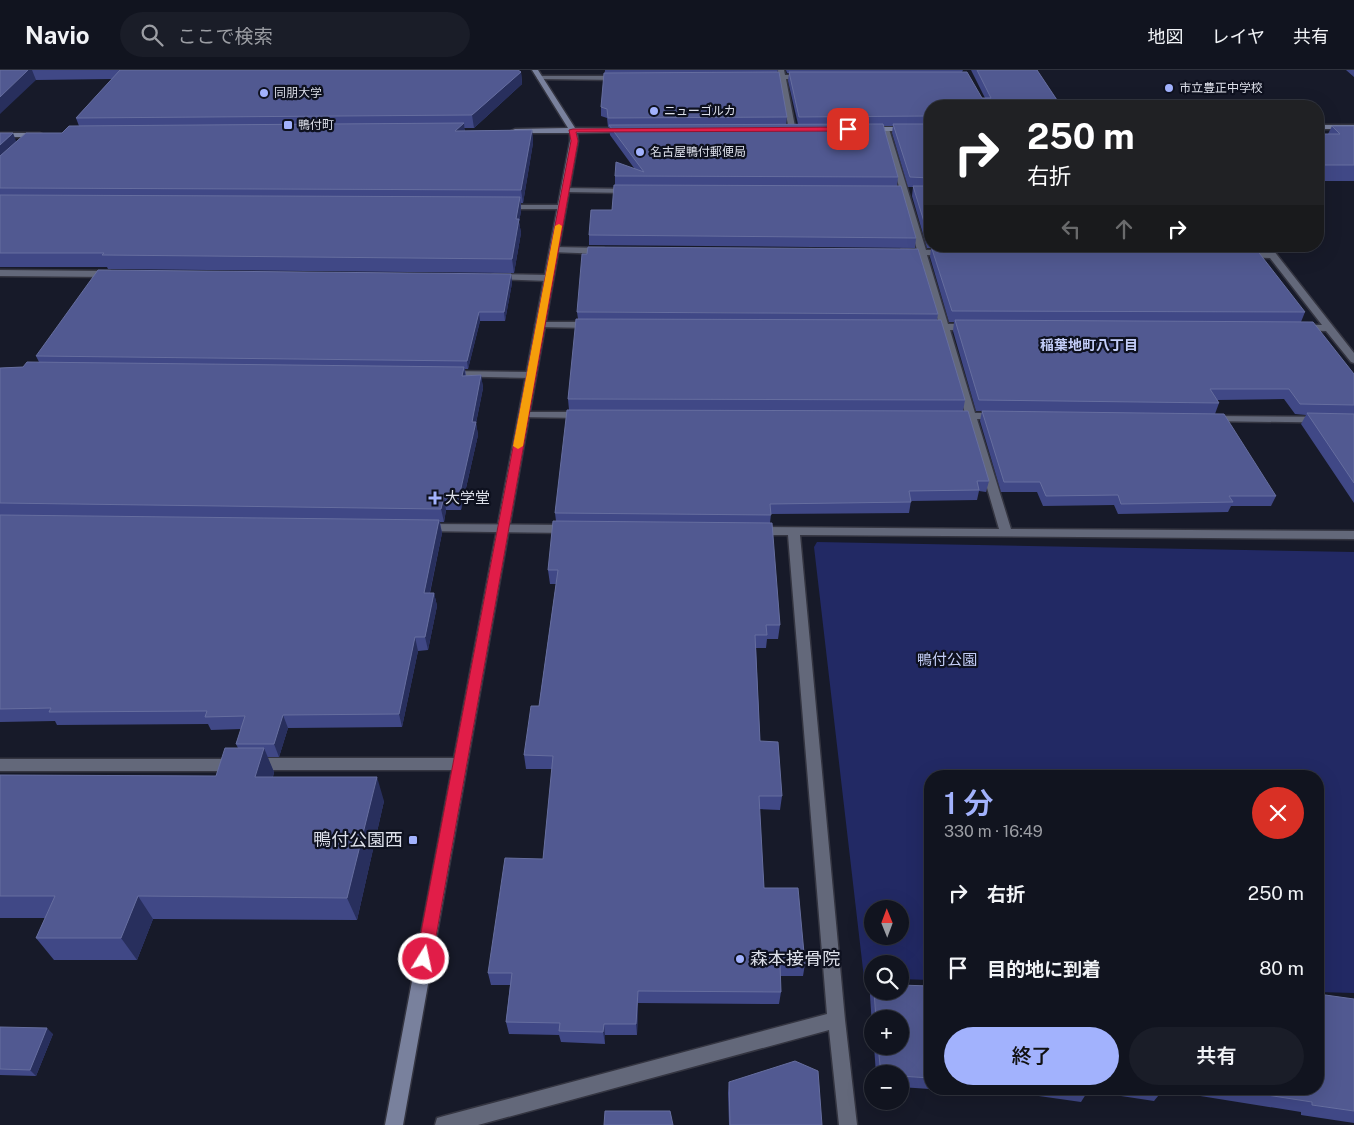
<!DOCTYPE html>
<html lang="ja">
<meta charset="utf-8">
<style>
:root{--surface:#11141f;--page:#1a1d28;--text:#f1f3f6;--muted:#9c9ea4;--line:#30333d;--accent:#a2b2fd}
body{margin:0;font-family:"Public Sans","Noto Sans JP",sans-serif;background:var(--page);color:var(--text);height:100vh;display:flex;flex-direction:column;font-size:19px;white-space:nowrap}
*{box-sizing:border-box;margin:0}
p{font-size:16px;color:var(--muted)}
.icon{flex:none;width:28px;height:28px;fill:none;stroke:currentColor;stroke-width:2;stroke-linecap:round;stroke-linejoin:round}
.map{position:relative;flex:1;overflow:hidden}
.drawer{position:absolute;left:924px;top:700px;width:400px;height:325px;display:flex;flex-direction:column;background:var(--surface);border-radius:20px;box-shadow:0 5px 20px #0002,0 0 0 1px var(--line)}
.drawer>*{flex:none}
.guide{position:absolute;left:924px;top:30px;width:400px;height:152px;border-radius:20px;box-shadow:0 5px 20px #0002,0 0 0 1px var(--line);background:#202124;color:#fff;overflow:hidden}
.needle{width:32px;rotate:359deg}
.controls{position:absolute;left:864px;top:830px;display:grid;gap:10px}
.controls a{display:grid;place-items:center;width:45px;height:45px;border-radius:50%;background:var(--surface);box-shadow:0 5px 20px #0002,0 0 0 1px var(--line);font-size:25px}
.pin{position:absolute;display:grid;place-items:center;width:42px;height:42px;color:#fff;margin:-21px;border-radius:10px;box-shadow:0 2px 8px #0006}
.me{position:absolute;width:55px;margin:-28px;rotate:10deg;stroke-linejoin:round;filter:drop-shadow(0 0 4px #0008)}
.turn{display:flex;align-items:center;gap:18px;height:105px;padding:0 20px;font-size:22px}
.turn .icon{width:65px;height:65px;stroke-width:2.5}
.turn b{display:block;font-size:35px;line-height:42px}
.lanes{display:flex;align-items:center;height:48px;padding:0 20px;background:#0003;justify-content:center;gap:25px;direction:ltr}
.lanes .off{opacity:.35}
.round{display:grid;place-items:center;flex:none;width:52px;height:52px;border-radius:26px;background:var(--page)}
.overview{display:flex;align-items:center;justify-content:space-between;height:85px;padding:0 20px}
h1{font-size:30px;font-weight:600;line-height:38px;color:var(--accent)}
.button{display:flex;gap:10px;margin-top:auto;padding:10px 20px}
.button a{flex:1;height:58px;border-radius:30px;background:var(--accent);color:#111;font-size:20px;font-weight:600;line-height:58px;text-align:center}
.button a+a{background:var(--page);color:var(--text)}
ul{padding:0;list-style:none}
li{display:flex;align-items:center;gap:15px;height:75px;padding:0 20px}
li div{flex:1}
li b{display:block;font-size:19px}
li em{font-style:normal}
header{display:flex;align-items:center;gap:30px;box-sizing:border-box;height:70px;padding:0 25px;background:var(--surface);border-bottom:1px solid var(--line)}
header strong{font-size:24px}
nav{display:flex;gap:28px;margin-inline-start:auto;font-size:18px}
.search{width:350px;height:45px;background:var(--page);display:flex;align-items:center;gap:12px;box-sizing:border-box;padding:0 18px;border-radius:28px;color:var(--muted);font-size:19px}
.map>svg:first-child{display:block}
.green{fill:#222964;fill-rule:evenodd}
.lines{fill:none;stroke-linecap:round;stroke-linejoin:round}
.street-casing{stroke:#343541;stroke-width:3}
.secondary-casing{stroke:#343541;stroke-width:3}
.street{fill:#63687a;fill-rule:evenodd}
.secondary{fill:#79819d;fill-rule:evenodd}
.wall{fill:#404886}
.shaded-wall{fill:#282f5d}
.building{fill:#515991;stroke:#666e9f}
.route{fill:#e11d48;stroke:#92132f}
.slow{fill:#f59e0b}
.poi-dot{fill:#a2b2fd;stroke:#0e111f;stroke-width:2}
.labels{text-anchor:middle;stroke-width:4.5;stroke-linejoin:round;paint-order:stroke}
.far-poi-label{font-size:12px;fill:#dcdfe9;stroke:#0e111f;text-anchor:start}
.far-neighbourhood-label{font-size:14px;font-weight:bold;fill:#c3cdf8;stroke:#0e111f}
.poi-label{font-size:15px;fill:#dcdfe9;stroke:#0e111f;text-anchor:start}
.park-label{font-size:15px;fill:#c4cef6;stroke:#0e111f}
.near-poi-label{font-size:18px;fill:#dcdfe9;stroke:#0e111f;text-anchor:end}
</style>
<header>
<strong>Navio</strong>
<div class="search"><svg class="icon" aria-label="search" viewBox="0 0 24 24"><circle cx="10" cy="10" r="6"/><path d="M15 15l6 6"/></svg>ここで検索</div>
<nav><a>地図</a><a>レイヤ</a><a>共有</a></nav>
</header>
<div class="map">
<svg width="1354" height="1055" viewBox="0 0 1354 1055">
<rect width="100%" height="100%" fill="#171a29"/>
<!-- green -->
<path class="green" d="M 817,472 L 1354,482 L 1354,923 L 1318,922 L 1318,706 L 930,706 L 930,910 L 900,909 L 900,894 L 872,894 L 872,908 L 864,908 L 814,477 ZM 872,839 L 900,839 L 900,866 L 872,866 Z"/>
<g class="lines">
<!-- street casing -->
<g class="street-casing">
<path id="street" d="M 778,0 L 784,0 L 785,5 L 805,5 L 808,7 L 805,9 L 786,9 L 796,62 L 789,60 L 779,9 L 765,9 L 762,7 L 765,5 L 779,5 Z
M 540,6 L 620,6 L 623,8 L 620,10 L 538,9 L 537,8 Z
M 882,57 L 889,59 L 926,180 L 947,180 L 951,183 L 947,186 L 927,185 L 948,254 L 969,254 L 974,257 L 969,260 L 950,260 L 975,343 L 997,343 L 1002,346 L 997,349 L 977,349 L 1011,459 L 1354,461 L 1354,469 L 800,465 L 845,950 L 857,1055 L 839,1055 L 829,960 L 478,1055 L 435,1055 L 437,1048 L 444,1046 L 827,944 L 788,465 L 757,465 L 751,461 L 757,457 L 999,459 L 967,349 L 954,349 L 949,346 L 954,343 L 965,343 L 940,260 L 926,260 L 921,257 L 926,254 L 939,254 L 918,185 L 902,185 L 898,182 L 902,179 L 917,180 Z
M 562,118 L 630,119 L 634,121 L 630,123 L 565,122 L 561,120 Z
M 502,135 L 562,135 L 566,137 L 562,139 L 502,139 Z
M 1264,176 L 1270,176 L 1354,283 L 1354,293 L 1351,292 L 1326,261 L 1298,260 L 1296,258 L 1301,255 L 1322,255 L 1270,188 L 1244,187 L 1240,184 L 1244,181 L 1266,182 L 1263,178 Z
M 554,177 L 604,178 L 608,181 L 604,184 L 551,182 L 551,178 Z
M 0,200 L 110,201 L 114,204 L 110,207 L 0,206 Z
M 495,204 L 549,205 L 553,208 L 549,211 L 492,209 L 492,205 Z
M 540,252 L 592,252 L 597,255 L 592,258 L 537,257 L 535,255 Z
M 448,301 L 531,302 L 536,305 L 531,308 L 444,306 L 443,304 Z
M 524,342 L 582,342 L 587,345 L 582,348 L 520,347 L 519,345 L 520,343 Z
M 1212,346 L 1354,347 L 1354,353 L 1208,351 L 1207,349 Z
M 425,454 L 570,455 L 576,459 L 570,463 L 421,461 L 419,458 Z
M 255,688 L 459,688 L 464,690 L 466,694 L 464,698 L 459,700 L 255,700 L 250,698 L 248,694 L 250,690 Z
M 0,689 L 235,689 L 240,691 L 242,695 L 240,699 L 235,701 L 0,701 Z"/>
</g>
<!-- secondary casing -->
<g class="secondary-casing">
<path id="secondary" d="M 532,0 L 538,0 L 575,58 L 625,58 L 629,60 L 625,62 L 577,63 L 578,71 L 403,1055 L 385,1055 L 570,71 L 570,63 L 515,63 L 511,61 L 515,59 L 568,58 Z
M 1318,55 L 1354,55 L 1354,59 L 1318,59 Z
M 864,57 L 930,57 L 930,61 L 867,61 L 863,59 Z
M 0,63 L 40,63 L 44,65 L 40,67 L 0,67 Z"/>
</g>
<!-- street -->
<use href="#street" class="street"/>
<!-- secondary -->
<use href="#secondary" class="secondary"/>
</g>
<!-- wall -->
<path class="wall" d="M 0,0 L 518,0 L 521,2 L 522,14 L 474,58 L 464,58 L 465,61 L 532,60 L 533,73 L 523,133 L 521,133 L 521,141 L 519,152 L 521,163 L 514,203 L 108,199 L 107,197 L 0,197 L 0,63 L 16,72 L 62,63 L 79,56 L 76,48 L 112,9 L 36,10 Z
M 605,0 L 778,0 L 777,2 L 787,47 L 786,54 L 798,54 L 788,11 L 789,3 L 787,3 L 786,0 L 963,0 L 962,2 L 982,28 L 985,28 L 971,0 L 1037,0 L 1061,36 L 930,36 L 930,176 L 1246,176 L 1245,179 L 1305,242 L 1301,252 L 1354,304 L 1354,433 L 1301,354 L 1306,345 L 1295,344 L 1284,329 L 1217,330 L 1219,333 L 1215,344 L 1276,426 L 1271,436 L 1231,436 L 1228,442 L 1118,444 L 1114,435 L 1043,436 L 1037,422 L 1001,422 L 980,351 L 982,341 L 976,341 L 953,261 L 954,252 L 949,252 L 930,187 L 931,178 L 927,178 L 912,126 L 913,117 L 908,117 L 892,63 L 893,56 L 883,56 L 898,107 L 897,116 L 916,168 L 915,178 L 589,175 L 589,165 L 612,140 L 615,115 L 615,106 L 634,98 L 610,65 L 609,57 L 608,57 L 607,48 L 601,46 L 601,37 Z
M 1346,0 L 1354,0 L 1354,7 Z
M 1332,56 L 1354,56 L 1354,111 L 1318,111 L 1318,64 L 1328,64 Z
M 511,204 L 512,213 L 505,251 L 480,251 L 468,299 L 465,299 L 466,306 L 481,305 L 483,318 L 476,353 L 478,365 L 461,440 L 446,440 L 444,452 L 440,452 L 442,463 L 430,523 L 434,523 L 437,536 L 428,580 L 418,581 L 402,657 L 288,658 L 279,687 L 267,687 L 274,702 L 273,707 L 384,731 L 357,850 L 153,849 L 137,890 L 54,890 L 36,868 L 45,848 L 0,848 L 0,705 L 216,706 L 238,678 L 236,674 L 241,659 L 211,660 L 208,654 L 57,655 L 55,651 L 0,652 L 0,298 L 23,297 L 39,292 L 36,286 Z
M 577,242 L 938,244 L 937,250 L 965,330 L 963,341 L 989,411 L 986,422 L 979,421 L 977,430 L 911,431 L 909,443 L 771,444 L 770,453 L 780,555 L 778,569 L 767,569 L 766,578 L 756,578 L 760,671 L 782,726 L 780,740 L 759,739 L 764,818 L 805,894 L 803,906 L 780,906 L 781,922 L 779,934 L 638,933 L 637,965 L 605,965 L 605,974 L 561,972 L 559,965 L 509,964 L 506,952 L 510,915 L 491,915 L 488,903 L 543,789 L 552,699 L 526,699 L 524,685 L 539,636 L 556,514 L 550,514 L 548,500 L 556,451 L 555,443 L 569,340 L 568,329 L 578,249 Z
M 872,916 L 872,921 L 900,921 L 930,916 L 930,1019 L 900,1017 L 900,1004 L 876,1004 L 874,976 L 900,976 L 900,949 L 872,949 L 872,956 L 870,925 Z
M 1354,929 L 1354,1053 L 1301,1045 L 1301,1042 L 1163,1020 L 1154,1031 L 1088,1021 L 1081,1032 L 989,1019 L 1318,1019 Z
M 0,957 L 53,964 L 36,1006 L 0,1005 Z
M 729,1012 L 822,1055 L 729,1055 L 728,1023 Z"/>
<!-- shaded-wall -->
<path class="shaded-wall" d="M 28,0 L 32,0 L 36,10 L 0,44 L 0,27 Z
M 521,2 L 522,14 L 474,58 L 472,45 Z
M 464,53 L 465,66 L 455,61 Z
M 532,60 L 533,73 L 523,133 L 521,120 Z
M 13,63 L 18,76 L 0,94 L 0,75 Z
M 520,127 L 521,141 L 519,152 L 521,163 L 514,203 L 512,189 L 516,149 Z
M 511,204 L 512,213 L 505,251 L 504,242 Z
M 479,242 L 480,251 L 468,299 L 467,291 Z
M 464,297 L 466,309 L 462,306 Z
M 481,305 L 483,318 L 476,353 L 478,365 L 461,440 L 459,427 L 472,352 Z
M 444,427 L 446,440 L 444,452 L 441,439 Z
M 439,450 L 442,463 L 427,536 L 424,523 Z
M 434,523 L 437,536 L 428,580 L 425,567 Z
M 415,567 L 418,581 L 402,657 L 399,644 Z
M 283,645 L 288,658 L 279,687 L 274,674 Z
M 264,678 L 274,702 L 266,730 L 255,707 Z
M 377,707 L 384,731 L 357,850 L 347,828 Z
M 138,826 L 153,849 L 137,890 L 121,868 Z
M 638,921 L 638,933 L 637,965 L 636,954 Z
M 604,954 L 605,965 L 605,974 L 603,962 Z
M 47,958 L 53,964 L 36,1006 L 30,1000 Z"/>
<!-- building -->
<path class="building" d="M 0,0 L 28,0 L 0,27 Z
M 120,0 L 518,0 L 521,2 L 472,45 L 76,48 Z
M 977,0 L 1037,0 L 1061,36 L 930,36 L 930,46 L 799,47 L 789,2 L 967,2 L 982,28 L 991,28 Z
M 779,2 L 787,47 L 608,48 L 607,39 L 601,37 L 604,3 Z
M 464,53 L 455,61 L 532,60 L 521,120 L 0,118 L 0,86 L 26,63 L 62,63 L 69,56 Z
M 883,54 L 898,107 L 615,106 L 616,92 L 644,102 L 609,55 Z
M 893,54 L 930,54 L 930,108 L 910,107 Z
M 1332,56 L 1354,56 L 1354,95 L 1318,95 L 1318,64 L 1340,64 Z
M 0,63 L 13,63 L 0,75 Z
M 614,115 L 901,116 L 916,168 L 589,165 L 591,140 L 612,140 Z
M 913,116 L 930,116 L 930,168 L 929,168 Z
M 0,125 L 520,127 L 516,149 L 519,149 L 512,189 L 102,185 L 104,183 L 0,183 Z
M 931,176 L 1256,179 L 1305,242 L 952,241 Z
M 588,177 L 918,179 L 938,244 L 577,242 L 582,184 L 587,184 Z
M 98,200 L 511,204 L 504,242 L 479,242 L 467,291 L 36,286 Z
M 576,249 L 941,250 L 965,330 L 568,329 Z
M 955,250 L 1313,252 L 1354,304 L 1354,335 L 1300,334 L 1289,319 L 1210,319 L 1219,333 L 979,330 Z
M 27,292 L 464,297 L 462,306 L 481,305 L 472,352 L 476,352 L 459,427 L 444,427 L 441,439 L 0,433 L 0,298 L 23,297 Z
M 567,340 L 968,341 L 989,411 L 977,411 L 979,420 L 909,421 L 911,432 L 770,434 L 771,445 L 555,443 Z
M 982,341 L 1224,344 L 1276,426 L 1229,426 L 1233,432 L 1121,434 L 1118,425 L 1046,426 L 1040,412 L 1004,412 Z
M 1307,343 L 1354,344 L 1354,413 Z
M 0,445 L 439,450 L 424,523 L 434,523 L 425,567 L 415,567 L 399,644 L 283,645 L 274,674 L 236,674 L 245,646 L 205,647 L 207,641 L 49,642 L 51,638 L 0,639 Z
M 553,451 L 772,453 L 780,555 L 766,555 L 767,565 L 755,565 L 760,671 L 778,672 L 782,726 L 759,726 L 764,818 L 798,818 L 805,894 L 780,894 L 781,922 L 638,921 L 636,954 L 604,954 L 603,962 L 559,961 L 560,953 L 506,952 L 512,903 L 488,903 L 505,788 L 543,789 L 553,686 L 524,685 L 531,636 L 539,636 L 558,500 L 548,500 Z
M 225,678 L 264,678 L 255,707 L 377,707 L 347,828 L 138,826 L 121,868 L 36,868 L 55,826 L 0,826 L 0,705 L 216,706 Z
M 900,915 L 930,916 L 930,1008 L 900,1006 L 900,1004 L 881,1004 L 878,976 L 900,976 L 900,949 L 876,949 L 874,921 L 900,921 Z
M 1318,924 L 1354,929 L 1354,1041 L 1312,1035 L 1312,1032 L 1228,1019 L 1318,1019 Z
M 0,957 L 47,958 L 30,1000 L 0,999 Z
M 795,991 L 818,1001 L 822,1055 L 730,1055 L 729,1012 Z
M 1067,1019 L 1088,1019 L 1088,1022 Z
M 1150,1019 L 1162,1019 L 1163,1021 Z
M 605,1041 L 670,1041 L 673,1055 L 604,1055 Z"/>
<!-- route -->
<path class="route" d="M 848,57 L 851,58 L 851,61 L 576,62 L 578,71 L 432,889 L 429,894 L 424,896 L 419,894 L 416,889 L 571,71 L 569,60 L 573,59 Z"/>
<!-- slow -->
<path class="slow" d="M 559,154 L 562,156 L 523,376 L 518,379 L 513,376 L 555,156 Z"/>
<!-- markers -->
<g class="poi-dot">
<circle cx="1169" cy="18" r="5"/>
<circle cx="264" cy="23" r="5"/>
<circle cx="654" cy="41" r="5"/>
<rect x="283" y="50" width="10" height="10" rx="2.5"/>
<circle cx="640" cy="82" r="5"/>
<path d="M432.5 420.5h5v5h5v5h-5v5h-5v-5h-5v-5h5z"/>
<rect x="408" y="765" width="10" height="10" rx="2.5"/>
<circle cx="740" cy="889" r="5"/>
</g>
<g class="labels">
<!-- far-poi labels -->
<g class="far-poi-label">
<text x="1179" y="22">市立豊正中学校</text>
<text x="274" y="27">同朋大学</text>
<text x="664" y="45">ニューゴルカ</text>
<text x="298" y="59">鴨付町</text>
<text x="650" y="86">名古屋鴨付郵便局</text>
</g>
<!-- far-neighbourhood labels -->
<g class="far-neighbourhood-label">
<text x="1089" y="280">稲葉地町八丁目</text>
</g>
<!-- poi labels -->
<g class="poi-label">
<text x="445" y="433">大学堂</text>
</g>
<!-- park labels -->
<g class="park-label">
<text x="947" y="595">鴨付公園</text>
</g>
<!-- near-poi labels -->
<g class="near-poi-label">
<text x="403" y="776">鴨付公園西</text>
<text x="750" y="895" text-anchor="start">森本接骨院</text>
</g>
</g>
</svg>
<div class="controls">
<a><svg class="needle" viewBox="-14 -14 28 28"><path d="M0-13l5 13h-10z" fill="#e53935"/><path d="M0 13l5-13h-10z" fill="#9c9ea4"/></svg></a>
<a><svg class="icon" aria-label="search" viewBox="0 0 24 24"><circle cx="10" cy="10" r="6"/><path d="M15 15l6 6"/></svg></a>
<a>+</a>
<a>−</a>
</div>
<div class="pin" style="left:848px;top:59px;background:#d93025"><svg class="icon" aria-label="arrive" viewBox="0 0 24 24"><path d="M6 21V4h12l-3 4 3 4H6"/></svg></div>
<svg class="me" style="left:424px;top:889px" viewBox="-20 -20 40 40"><circle r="17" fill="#e11d48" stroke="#fff" stroke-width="3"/><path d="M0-11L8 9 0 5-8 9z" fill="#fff"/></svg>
<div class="guide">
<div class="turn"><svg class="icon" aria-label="right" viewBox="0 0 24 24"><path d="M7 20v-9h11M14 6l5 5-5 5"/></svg><div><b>250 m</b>右折</div></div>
<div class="lanes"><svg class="icon off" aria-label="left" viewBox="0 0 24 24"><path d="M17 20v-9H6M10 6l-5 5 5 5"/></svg><svg class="icon off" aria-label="ahead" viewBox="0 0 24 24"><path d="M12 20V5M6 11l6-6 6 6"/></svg><svg class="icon" aria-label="right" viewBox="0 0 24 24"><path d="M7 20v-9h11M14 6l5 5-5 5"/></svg></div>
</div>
<section class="drawer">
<div class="overview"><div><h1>1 分</h1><p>330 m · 16:49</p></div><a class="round" style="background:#d93025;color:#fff"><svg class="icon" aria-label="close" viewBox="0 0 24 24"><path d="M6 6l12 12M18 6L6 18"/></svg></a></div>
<ul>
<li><svg class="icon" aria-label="right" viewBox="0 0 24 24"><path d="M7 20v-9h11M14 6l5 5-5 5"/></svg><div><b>右折</b></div><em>250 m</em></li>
<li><svg class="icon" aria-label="arrive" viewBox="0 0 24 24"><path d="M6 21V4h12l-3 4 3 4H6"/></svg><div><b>目的地に到着</b></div><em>80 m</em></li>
</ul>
<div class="button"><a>終了</a><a>共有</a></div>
</section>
</div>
